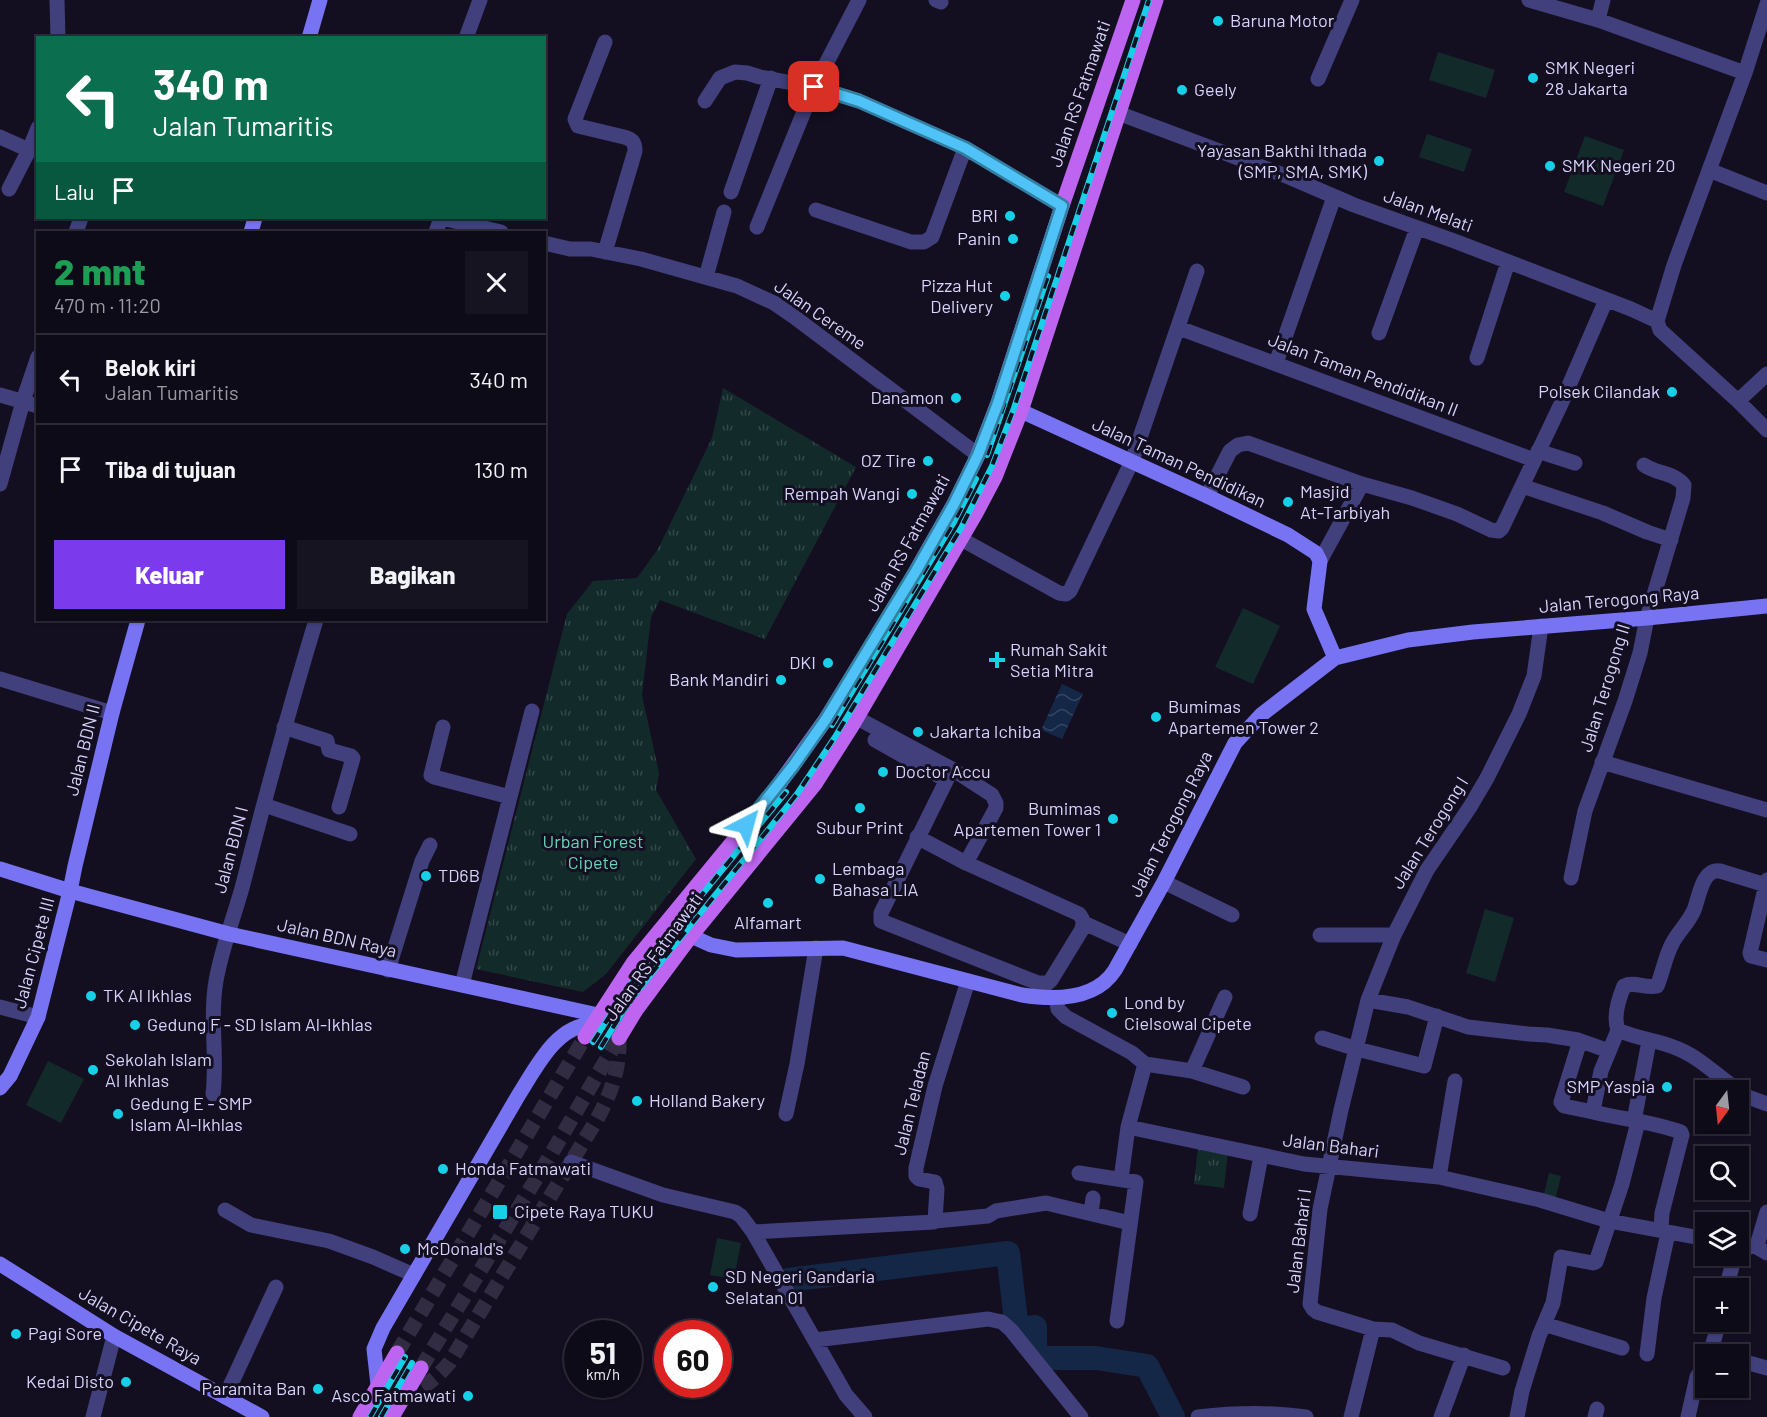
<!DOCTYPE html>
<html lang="id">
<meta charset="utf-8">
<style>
:root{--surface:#0e0b19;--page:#171422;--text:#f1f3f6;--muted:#9b9ba2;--line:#2e2b38;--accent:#7c3aed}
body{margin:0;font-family:Barlow,sans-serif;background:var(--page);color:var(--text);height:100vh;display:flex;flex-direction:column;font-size:22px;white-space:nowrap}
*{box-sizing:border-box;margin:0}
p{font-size:20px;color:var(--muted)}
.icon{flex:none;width:33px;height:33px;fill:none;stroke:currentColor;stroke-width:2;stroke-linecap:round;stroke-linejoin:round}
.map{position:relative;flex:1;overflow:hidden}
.drawer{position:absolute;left:36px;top:231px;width:510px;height:390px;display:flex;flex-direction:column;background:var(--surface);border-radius:0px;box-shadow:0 2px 4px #0004,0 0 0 2px var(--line)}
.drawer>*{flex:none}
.guide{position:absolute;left:36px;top:36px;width:510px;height:183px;border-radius:0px;box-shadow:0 2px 4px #0004,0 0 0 2px var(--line);background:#0b6e4f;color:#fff;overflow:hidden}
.needle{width:39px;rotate:195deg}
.controls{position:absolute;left:1695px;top:1080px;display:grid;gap:12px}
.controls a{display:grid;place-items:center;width:54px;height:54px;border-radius:0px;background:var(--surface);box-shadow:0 2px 4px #0004,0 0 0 2px var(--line);font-size:30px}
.speed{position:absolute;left:564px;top:1320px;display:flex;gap:12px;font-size:30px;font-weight:700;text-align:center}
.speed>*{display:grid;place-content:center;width:78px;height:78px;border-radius:50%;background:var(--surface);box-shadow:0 2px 4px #0004,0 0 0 2px var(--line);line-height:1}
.speed small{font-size:15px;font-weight:400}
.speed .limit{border:9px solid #d22;background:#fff;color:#111}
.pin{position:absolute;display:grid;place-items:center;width:51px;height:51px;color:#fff;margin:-26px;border-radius:12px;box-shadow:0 3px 9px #0006}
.me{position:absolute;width:66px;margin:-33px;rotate:39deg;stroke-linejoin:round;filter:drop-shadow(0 0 4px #0008)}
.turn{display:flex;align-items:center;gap:21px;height:126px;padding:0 18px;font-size:27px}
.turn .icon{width:78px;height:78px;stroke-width:2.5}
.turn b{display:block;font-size:42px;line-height:51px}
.then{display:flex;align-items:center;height:57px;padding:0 18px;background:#0003;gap:12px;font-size:22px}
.round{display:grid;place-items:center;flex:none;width:63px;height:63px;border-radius:0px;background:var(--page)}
.headline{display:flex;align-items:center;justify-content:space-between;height:102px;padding:0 18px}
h1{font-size:36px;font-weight:800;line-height:45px;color:#1e9e55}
.action{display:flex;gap:12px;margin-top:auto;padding:12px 18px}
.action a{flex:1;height:69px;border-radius:0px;background:var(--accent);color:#fff;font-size:24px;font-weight:800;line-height:69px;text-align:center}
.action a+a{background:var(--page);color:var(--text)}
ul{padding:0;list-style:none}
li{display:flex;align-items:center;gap:18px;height:90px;padding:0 18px;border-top:2px solid var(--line)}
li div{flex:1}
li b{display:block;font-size:22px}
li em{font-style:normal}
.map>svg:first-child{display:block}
.grass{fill:url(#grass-tufts)}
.garden{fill:#132a2a}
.water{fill:url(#water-waves)}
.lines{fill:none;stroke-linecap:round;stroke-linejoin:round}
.river{stroke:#142746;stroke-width:24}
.secondary-tunnel{stroke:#312c42;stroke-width:15;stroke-dasharray:15 8;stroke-linecap:butt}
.primary-tunnel{stroke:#312c42;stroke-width:15;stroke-dasharray:15 8;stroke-linecap:butt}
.street{stroke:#413f7c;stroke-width:15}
.secondary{stroke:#7773f2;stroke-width:15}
.primary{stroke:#bd65f1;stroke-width:15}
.rail-casing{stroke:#15d0e6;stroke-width:6}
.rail{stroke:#130f21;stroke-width:4;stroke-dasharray:11;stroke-linecap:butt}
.route-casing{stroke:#337fa1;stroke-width:15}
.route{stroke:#4fc3f7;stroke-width:10}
.poi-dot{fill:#15d0e6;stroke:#130f21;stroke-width:2}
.labels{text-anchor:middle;stroke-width:6;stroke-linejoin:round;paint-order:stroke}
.poi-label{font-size:18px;fill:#d8d3fb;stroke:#130f21;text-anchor:start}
.street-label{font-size:18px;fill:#d8d3fb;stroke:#130f21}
.park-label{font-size:18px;fill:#66d4b9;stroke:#130f21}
</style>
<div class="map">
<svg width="1767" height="1417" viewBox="0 0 1767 1417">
<defs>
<pattern id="grass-tufts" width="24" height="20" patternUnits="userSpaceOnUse" patternTransform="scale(1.5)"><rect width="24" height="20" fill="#132a2a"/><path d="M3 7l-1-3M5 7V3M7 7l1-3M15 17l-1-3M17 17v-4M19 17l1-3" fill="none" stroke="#35484a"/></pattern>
<pattern id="water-waves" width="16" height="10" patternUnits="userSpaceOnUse" patternTransform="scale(1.5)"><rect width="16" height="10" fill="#142746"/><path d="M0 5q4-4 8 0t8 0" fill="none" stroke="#354562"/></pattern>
</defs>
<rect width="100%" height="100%" fill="#130f21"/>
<!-- grass -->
<path class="grass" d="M 723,388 L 856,467 L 765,639 L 660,600 L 651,617 L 642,695 L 659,773 L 656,790 L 696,859 L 606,974 L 583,992 L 476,969 L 567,614 L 593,581 L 637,578 L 658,549 L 712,438 Z
M 1198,1148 L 1228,1151 L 1224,1188 L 1194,1184 Z"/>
<!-- garden -->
<path class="garden" d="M 1438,52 L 1495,70 L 1486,98 L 1429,80 Z
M 1427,134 L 1472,149 L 1464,172 L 1419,157 Z
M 1585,136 L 1624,150 L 1603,206 L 1564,192 Z
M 1243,608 L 1280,626 L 1253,684 L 1215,667 Z
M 1485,909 L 1514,918 L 1495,982 L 1466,973 Z
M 48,1061 L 84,1079 L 61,1123 L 26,1105 Z
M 1549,1173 L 1561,1176 L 1555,1201 L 1543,1198 Z
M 717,1238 L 741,1243 L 734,1279 L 710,1275 Z"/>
<!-- water -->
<path class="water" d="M 1062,684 L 1083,694 L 1062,739 L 1041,730 Z"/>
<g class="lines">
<!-- river -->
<path class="river" d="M 788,1280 L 1008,1253 L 1017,1329 L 1035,1327 L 1035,1348 L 1040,1358 L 1096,1358 L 1147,1366 L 1173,1417"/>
<!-- secondary-tunnel -->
<path class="secondary-tunnel" d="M 402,1398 C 422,1389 436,1379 450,1362 L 596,1121 C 611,1094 620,1069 619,1038"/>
<!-- primary-tunnel -->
<path class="primary-tunnel" d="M 397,1353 L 585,1037
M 421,1368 L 550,1156 L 619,1038"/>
<!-- street -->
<path class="street" d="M 57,0 L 58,38
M 936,0 L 941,2
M 1529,0 L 1598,20 L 1745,73
M 1598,20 L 1603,0
M 466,38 L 480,0
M 605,42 L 575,119 L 578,126 L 624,137 C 632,139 635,142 635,151 L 605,252
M 1318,79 L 1352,0
M 705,101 L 720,78 L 735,72 L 747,73 L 760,77 L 814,87 L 859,101 L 965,148 L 1062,206
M 1118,113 L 1289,177 L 1354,205 L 1457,242 L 1631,309 L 1657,321
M 0,137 L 29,150
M 1709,170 L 1767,193
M 9,189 L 29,150 L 38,128
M 731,192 L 771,78
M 816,210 L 911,242 L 924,242 L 932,237 L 965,148
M 442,218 L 501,232
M 757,227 L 814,87 L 859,0
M 76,232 L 81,218
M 436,232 L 441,218
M 544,243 L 570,249 L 591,249 L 641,259 L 737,286 L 774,303 L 793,316 L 978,455
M 706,277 L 724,212
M 1657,321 L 1674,265 L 1745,73 L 1767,4
M 1657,321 L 1660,330 L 1738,401 L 1767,430
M 1179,328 L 1534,460
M 1379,333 L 1417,228
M 1477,358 L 1508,262
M 1276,363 L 1334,197
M 0,395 L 38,406
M 1738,401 L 1767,374
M 1538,451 L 1575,463
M 0,484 L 24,398 L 38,357
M 1522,486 L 1603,513 L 1647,532 L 1671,540
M 1207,496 L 1230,451 L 1238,445 L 1248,443 L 1362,484 L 1412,498 L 1457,514 L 1491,530 L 1499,531 L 1502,528 L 1561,404 L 1606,300
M 961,539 L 1059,593 L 1066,594 L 1070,591 L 1132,461 L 1197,271
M 1320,561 L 1362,484
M 0,679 L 112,713
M 857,718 L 952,769 L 992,795 L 996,803 L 996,808 L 966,863 L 1079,914 C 1084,920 1084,924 1081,931 L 1051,980 L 1048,983 L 1038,983 L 881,921 L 881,913 L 952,769
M 284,727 L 327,741 L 329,750 L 351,756 L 353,758 L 339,807
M 443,727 L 431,775 L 434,777 L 510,797
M 875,740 L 946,780
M 1602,762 L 1767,810
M 263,807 L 270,807 L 350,834
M 917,837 L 966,863
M 1571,878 L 1585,811 L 1625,701 L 1640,653 L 1647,618 L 1683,498 L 1684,485 C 1674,472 1656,474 1644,465
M 1767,880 L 1750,953 L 1751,956 L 1767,960
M 1164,882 L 1232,915
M 1084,923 L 1130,944
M 1320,935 L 1394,935
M 388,970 L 422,861 L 430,845
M 462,985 L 532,711
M 1056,998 L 1058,1009 L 1066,1017 L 1132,1053 L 1145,1064 L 1128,1127 L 1121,1179
M 1368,1000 L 1408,1007 L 1468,1027 L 1528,1034 L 1547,1035 L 1578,1040 L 1579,1044 L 1561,1102 L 1564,1106 L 1593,1112
M 0,1007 L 38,1017
M 1618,1030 L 1601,1071 L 1593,1111 L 1593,1112 C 1622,1119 1653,1122 1681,1132 L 1682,1135 L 1662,1213 L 1661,1230
M 1618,1030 C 1613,1017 1619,998 1624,986 C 1635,981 1645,989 1657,986 C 1663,972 1665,956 1673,942 C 1679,931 1689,922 1694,910 C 1699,898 1702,868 1720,871 L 1766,885
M 1618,1030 C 1637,1039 1658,1040 1676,1048 C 1700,1057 1718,1077 1738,1090
M 1322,1038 L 1357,1049 L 1424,1066 L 1437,1016
M 1578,1040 L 1609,1051
M 1145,1064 L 1192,1071 L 1243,1087
M 1192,1071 L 1225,997
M 1738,1091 L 1748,1097 L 1767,1104
M 213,1094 C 218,1054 208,1012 218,971 C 224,943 234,916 242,888 C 265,798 289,709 316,620
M 786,1114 L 797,1064 L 816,948
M 1634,1121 L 1649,1041
M 1128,1127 L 1304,1164 L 1439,1177 L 1540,1200 L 1609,1221 L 1706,1239
M 571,1162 L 663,1195 L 735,1212 L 741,1216 L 753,1232 L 846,1395 L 865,1417
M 1079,1173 L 1136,1182 L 1117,1321
M 1439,1177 L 1455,1081
M 225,1210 L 251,1225 L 329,1241 L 373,1257 L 414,1275
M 1091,1213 L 1093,1198
M 1250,1214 L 1261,1156
M 935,1221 L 988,1216 L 996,1211 L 1046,1203 L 1130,1223
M 753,1232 L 934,1222 L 935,1221 L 937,1189 L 935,1182 L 919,1179 L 916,1176 L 916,1168 L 935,1086 L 968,981
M 1738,1245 L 1750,1247 L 1755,1246 L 1767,1253
M 1755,1246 L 1758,1242 L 1767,1212
M 1726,1288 L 1735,1256
M 1544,1324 L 1622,1348
M 1373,1329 L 1392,1330 L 1419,1343 L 1503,1368
M 815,1340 L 988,1319 L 1002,1322 L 1011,1330 L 1081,1417
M 1647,1354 L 1654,1298 L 1668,1233
M 1710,1354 L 1719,1322
M 1738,1360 L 1767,1368
M 225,1397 L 276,1287
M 93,1417 L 114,1336
M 1198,1417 C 1233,1413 1271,1412 1306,1417
M 1351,1417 L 1373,1329 L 1317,1312 L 1313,1309 L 1310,1304 L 1320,1209 L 1341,1110 L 1368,1000 L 1394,935 L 1427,870 L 1470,807 L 1487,778 L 1519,714 L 1534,676 L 1541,626
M 1441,1417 L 1464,1355
M 1517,1417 L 1522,1391 L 1539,1336 L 1553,1303 L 1561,1257 L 1593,1263 L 1596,1262 L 1622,1184 L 1638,1122
M 1595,1417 L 1597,1409
M 1688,1417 L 1697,1377 L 1706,1363"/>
<!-- secondary -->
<path class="secondary" d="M 309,38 L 320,0
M 251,232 L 255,218
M 1021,411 L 1207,496 L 1288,535 L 1316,553 L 1320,561 L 1314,609 L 1335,658
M 0,869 L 70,891 L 229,934 L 598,1015
M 691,936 L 711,945 L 736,950 L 843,948 L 1022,995 C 1054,1000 1095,1001 1115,970 L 1164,882 L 1235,743 L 1261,715 L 1335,658 L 1408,640 L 1473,632 L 1647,618 L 1767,606
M 0,1088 L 10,1076 L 38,1017 L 70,891 L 75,866 L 112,713 L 138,620
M 0,1264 L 114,1336 L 262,1417
M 378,1385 L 374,1349 L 383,1328 L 518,1096 C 536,1068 556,1025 593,1024"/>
<!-- primary -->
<path class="primary" d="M 585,1037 L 633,963 L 772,794 L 826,719 L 907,587 L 954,504 L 978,455 L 998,403 L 1062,206 L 1133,0
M 619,1038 L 636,1010 L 691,936 L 815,784 L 852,726 L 976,513 L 995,477 L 1021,411 L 1156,0
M 360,1417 L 397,1353
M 392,1417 L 421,1368"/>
<!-- rail casing -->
<g class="rail-casing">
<path id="rail" d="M 987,455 L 1048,276
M 832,725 L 954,522 L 976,479
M 593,1042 L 623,995 L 650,958 L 786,792
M 601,1047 L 630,1000 L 797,794 L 835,737 L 961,528 L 992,466 L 1014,408 L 1149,0
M 370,1417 L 405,1357
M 381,1417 L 412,1363"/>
</g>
<!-- rail -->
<use href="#rail" class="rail"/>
</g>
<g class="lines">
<!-- route casing -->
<g class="route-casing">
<path id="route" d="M 746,825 L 793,766 L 826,719 L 916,571 L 954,504 L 978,455 L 998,403 L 1062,206 L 965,148 L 859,101 L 814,87"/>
</g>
<!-- route -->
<use href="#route" class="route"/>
</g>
<!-- markers -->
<g class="poi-dot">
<circle cx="1218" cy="21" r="6"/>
<circle cx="1533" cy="78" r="6"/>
<circle cx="1182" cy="90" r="6"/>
<circle cx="1379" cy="161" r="6"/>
<circle cx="1550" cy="166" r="6"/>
<circle cx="1010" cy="216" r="6"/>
<circle cx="1013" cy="239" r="6"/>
<circle cx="1005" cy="296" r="6"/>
<circle cx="1672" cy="392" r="6"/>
<circle cx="956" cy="398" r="6"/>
<circle cx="928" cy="461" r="6"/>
<circle cx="912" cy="494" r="6"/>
<circle cx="1288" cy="502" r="6"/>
<path d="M994 651h6v6h6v6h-6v6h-6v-6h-6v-6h6z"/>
<circle cx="828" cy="663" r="6"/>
<circle cx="781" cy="680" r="6"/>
<circle cx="1156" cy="717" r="6"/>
<circle cx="918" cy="732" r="6"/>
<circle cx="883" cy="772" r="6"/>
<circle cx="860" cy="808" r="6"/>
<circle cx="1113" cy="819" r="6"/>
<circle cx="426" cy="876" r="6"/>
<circle cx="820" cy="879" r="6"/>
<circle cx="768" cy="903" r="6"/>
<circle cx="91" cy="996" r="6"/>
<circle cx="1112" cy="1013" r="6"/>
<circle cx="135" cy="1025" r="6"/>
<circle cx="93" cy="1070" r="6"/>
<circle cx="1667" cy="1087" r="6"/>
<circle cx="637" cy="1101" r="6"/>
<circle cx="118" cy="1114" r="6"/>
<circle cx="443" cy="1169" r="6"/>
<rect x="492" y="1204" width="16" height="16" rx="3"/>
<circle cx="405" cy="1249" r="6"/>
<circle cx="713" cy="1287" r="6"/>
<circle cx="16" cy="1334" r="6"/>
<circle cx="126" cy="1382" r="6"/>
<circle cx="318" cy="1389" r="6"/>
<circle cx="468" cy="1396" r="6"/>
</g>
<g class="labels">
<!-- poi labels -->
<g class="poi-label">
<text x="1230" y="27">Baruna Motor</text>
<text x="1545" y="74">SMK Negeri<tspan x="1545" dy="21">28 Jakarta</tspan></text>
<text x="1194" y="96">Geely</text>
<text x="1367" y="157" text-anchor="end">Yayasan Bakthi Ithada<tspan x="1367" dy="21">(SMP, SMA, SMK)</tspan></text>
<text x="1562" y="172">SMK Negeri 20</text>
<text x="998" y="222" text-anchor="end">BRI</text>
<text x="1001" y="245" text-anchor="end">Panin</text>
<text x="993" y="292" text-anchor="end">Pizza Hut<tspan x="993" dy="21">Delivery</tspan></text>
<text x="1660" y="398" text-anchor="end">Polsek Cilandak</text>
<text x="944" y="404" text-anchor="end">Danamon</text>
<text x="916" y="467" text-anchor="end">OZ Tire</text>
<text x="1300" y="498">Masjid<tspan x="1300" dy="21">At-Tarbiyah</tspan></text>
<text x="900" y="500" text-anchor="end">Rempah Wangi</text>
<text x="1010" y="656">Rumah Sakit<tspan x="1010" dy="21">Setia Mitra</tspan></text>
<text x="816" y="669" text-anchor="end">DKI</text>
<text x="769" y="686" text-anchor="end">Bank Mandiri</text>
<text x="1168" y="713">Bumimas<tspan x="1168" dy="21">Apartemen Tower 2</tspan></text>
<text x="930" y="738">Jakarta Ichiba</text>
<text x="895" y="778">Doctor Accu</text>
<text x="1101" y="815" text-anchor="end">Bumimas<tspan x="1101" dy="21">Apartemen Tower 1</tspan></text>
<text x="860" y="834" text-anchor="middle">Subur Print</text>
<text x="832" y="875">Lembaga<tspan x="832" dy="21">Bahasa LIA</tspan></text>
<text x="438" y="882">TD6B</text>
<text x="768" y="929" text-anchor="middle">Alfamart</text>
<text x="103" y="1002">TK Al Ikhlas</text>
<text x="1124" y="1009">Lond by<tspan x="1124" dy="21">Cielsowal Cipete</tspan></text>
<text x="147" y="1031">Gedung F - SD Islam Al-Ikhlas</text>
<text x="105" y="1066">Sekolah Islam<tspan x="105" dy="21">Al Ikhlas</tspan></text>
<text x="1655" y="1093" text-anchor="end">SMP Yaspia</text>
<text x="649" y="1107">Holland Bakery</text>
<text x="130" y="1110">Gedung E - SMP<tspan x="130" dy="21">Islam Al-Ikhlas</tspan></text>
<text x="455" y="1175">Honda Fatmawati</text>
<text x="514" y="1218">Cipete Raya TUKU</text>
<text x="417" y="1255">McDonald's</text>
<text x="725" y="1283">SD Negeri Gandaria<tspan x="725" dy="21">Selatan 01</tspan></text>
<text x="28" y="1340">Pagi Sore</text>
<text x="114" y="1388" text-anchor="end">Kedai Disto</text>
<text x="306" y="1395" text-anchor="end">Paramita Ban</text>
<text x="456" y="1402" text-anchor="end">Asco Fatmawati</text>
</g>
<!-- street labels -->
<g class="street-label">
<text transform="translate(1080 94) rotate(-71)" y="6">Jalan RS Fatmawati</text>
<text transform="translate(1428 211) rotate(20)" y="6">Jalan Melati</text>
<text transform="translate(820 315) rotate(35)" y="6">Jalan Cereme</text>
<text transform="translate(1363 375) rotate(21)" y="6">Jalan Taman Pendidikan II</text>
<text transform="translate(1179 463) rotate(25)" y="6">Jalan Taman Pendidikan</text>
<text transform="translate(908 543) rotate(-61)" y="6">Jalan RS Fatmawati</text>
<text transform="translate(1619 600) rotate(-5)" y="6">Jalan Terogong Raya</text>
<text transform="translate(1605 688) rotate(-73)" y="6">Jalan Terogong II</text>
<text transform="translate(83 750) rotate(-76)" y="6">Jalan BDN II</text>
<text transform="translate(1171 824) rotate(-63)" y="6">Jalan Terogong Raya</text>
<text transform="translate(1430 833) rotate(-58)" y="6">Jalan Terogong I</text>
<text transform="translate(231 850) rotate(-75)" y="6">Jalan BDN I</text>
<text transform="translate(337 938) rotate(13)" y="6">Jalan BDN Raya</text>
<text transform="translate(34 953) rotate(-75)" y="6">Jalan Cipete III</text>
<text transform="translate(654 957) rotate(-54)" y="6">Jalan RS Fatmawati</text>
<text transform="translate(912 1103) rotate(-76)" y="6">Jalan Teladan</text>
<text transform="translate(1331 1146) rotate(7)" y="6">Jalan Bahari</text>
<text transform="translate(1299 1241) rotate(-83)" y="6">Jalan Bahari I</text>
<text transform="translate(140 1326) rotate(30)" y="6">Jalan Cipete Raya</text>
</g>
<!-- park labels -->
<g class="park-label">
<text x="593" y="848">Urban Forest<tspan x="593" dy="21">Cipete</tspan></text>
</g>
</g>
</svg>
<div class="controls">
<a><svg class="needle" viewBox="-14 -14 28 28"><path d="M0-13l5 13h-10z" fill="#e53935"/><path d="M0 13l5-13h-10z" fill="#9b9ba2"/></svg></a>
<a><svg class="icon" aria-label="search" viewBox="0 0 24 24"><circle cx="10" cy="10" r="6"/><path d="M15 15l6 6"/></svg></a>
<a><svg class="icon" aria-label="layers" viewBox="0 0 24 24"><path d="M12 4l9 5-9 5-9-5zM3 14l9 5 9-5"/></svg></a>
<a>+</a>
<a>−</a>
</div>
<div class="speed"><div>51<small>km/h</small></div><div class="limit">60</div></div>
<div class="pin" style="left:814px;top:87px;background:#d93025"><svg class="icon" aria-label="arrive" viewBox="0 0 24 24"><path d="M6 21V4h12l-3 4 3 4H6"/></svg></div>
<svg class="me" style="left:746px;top:825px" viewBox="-20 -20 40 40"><path d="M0-17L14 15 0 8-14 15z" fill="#4fc3f7" stroke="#fff" stroke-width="4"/></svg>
<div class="guide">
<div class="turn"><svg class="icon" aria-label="left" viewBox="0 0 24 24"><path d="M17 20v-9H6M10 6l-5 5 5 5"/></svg><div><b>340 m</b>Jalan Tumaritis</div></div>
<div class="then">Lalu<svg class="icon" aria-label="arrive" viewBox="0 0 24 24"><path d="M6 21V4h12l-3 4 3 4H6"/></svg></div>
</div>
<section class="drawer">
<div class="headline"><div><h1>2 mnt</h1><p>470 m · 11:20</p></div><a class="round"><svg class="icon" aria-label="close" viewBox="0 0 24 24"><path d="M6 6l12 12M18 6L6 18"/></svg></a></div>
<ul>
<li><svg class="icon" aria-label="left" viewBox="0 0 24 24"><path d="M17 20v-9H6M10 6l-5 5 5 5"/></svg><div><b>Belok kiri</b><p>Jalan Tumaritis</p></div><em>340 m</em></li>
<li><svg class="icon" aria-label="arrive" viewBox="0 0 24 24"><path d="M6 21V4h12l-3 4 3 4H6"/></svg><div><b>Tiba di tujuan</b></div><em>130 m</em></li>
</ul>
<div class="action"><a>Keluar</a><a>Bagikan</a></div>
</section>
</div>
